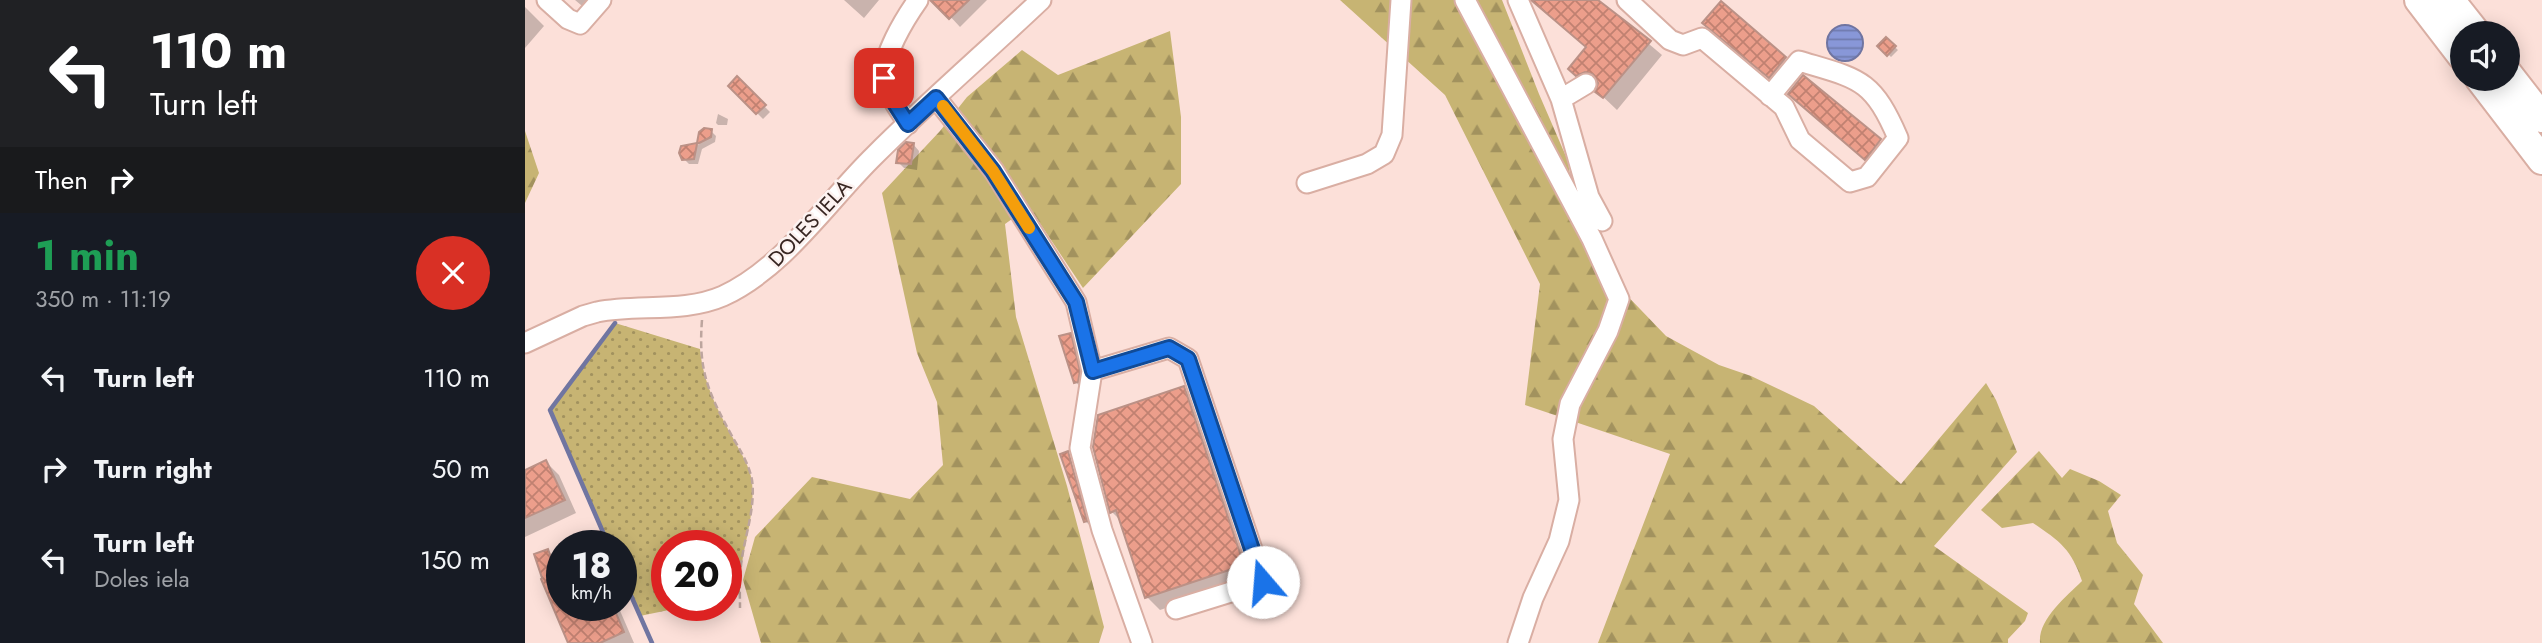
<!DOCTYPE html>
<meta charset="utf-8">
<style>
:root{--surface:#171b24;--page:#20242c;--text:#f1f3f6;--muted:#9ea1a6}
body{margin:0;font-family:Jost,sans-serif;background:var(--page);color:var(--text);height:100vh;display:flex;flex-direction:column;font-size:26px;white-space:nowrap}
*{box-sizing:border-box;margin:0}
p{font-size:23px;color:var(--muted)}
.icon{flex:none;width:38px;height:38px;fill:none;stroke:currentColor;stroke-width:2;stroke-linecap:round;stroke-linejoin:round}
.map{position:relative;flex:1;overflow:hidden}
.drawer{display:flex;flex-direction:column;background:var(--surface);width:525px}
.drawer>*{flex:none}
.banner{background:#202124;color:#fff;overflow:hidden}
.buttons{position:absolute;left:1925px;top:21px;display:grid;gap:14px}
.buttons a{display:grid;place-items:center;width:70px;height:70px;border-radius:50%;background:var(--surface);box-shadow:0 4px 18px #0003;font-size:35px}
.speed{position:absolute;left:21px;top:530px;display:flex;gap:14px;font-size:35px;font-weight:700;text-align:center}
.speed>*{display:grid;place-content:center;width:91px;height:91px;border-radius:50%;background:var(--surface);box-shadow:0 4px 18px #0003;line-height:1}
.speed small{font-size:18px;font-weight:400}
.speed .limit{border:10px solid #d22;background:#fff;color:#111}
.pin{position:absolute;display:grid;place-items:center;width:60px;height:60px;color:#fff;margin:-30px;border-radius:14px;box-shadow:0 4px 10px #0006}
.me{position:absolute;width:77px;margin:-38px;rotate:342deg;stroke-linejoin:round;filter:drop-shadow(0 0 5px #0008)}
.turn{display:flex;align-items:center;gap:24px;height:147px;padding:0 35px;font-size:32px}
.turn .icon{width:91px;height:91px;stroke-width:2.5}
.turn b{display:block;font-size:49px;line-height:60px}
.then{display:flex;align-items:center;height:66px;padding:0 35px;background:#0003;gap:14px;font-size:26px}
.round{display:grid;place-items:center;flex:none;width:74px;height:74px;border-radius:37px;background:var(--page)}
.headline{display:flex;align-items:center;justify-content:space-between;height:119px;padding:0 35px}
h1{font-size:42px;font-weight:700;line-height:52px;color:#1e9e55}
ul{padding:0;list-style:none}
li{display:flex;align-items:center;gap:21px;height:91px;padding:0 35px}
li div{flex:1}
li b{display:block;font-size:26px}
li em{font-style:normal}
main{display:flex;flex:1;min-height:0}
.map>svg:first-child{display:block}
.grass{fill:url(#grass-dots)}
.forest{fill:url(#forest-firs)}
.water{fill:url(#water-rules);stroke:#7075a1;stroke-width:2}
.shadow{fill:#0003}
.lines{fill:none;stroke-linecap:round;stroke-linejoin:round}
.stream{stroke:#7075a1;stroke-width:4.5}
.building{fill:url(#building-cross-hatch);stroke:#bb9186;stroke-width:2}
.minor-casing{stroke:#d9aea3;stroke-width:23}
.highway-casing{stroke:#d9aea3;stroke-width:32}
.path{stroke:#bda59e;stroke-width:2.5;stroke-dasharray:7 3.5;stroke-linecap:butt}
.minor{stroke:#fff;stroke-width:19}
.highway{stroke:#fff;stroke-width:28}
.route-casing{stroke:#114b97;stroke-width:18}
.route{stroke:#1a73e8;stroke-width:12}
.slow{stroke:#f59e0b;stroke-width:12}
.labels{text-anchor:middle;stroke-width:5;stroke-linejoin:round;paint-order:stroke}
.street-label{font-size:21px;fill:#372622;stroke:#fcf2f0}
</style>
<main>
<section class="drawer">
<div class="banner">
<div class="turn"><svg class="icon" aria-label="left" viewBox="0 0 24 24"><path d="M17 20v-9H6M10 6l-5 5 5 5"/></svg><div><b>110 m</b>Turn left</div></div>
<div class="then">Then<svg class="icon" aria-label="right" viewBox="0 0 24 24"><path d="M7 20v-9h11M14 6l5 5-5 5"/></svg></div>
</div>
<div class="headline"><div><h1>1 min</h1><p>350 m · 11:19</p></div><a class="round" style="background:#d93025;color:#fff"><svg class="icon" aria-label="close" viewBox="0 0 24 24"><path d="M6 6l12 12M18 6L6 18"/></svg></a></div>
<ul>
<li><svg class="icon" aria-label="left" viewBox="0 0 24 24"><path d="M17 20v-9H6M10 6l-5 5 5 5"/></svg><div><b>Turn left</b></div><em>110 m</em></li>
<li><svg class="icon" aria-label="right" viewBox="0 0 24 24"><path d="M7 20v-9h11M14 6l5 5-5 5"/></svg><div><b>Turn right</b></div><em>50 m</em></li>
<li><svg class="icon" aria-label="left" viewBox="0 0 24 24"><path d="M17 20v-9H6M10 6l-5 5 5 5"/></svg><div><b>Turn left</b><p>Doles iela</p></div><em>150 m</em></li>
</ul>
</section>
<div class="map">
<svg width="2017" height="643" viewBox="0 0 2017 643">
<defs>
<pattern id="grass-dots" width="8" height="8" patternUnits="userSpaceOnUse" patternTransform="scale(1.75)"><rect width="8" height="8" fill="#c7b473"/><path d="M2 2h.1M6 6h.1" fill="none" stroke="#a2925e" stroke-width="1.8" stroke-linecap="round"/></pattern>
<pattern id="forest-firs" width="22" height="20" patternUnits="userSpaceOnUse" patternTransform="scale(1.75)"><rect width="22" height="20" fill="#c7b473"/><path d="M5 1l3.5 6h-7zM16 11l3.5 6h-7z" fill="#a2925e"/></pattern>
<pattern id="water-rules" width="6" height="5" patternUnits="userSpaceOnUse" patternTransform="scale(1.75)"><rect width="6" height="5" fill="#8897d8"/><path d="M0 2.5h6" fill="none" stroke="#707baf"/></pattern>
<pattern id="building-cross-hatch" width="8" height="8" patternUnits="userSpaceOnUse" patternTransform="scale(1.75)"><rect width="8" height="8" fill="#ec9e8b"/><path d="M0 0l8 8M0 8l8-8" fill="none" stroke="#c08171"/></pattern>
</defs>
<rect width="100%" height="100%" fill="#fce0d9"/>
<!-- grass -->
<path class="grass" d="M 90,323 L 175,349 C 178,382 192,409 208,438 C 215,452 225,466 227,482 C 231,520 213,556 215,594 L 201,597 L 201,546 L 142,546 L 142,606 L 163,606 L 115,616 L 96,573 L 96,546 L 84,546 L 25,410 Z"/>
<!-- forest -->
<path class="forest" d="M 815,0 L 977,0 L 1014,94 L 1043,161 L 1053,233 L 1090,283 L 1141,336 L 1194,365 L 1226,376 L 1289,406 L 1376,484 L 1461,383 L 1471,400 L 1492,452 L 1409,546 L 1503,613 L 1500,621 L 1483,639 L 1483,643 L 1073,643 L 1145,454 L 1000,405 L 1015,284 L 920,95 Z
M 645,31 L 656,117 L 656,184 L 558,288 L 504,207 L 480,224 L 491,317 L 542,486 L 579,627 L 574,643 L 236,643 L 218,580 L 230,537 L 287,477 L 385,499 L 418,465 L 412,402 L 392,353 L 357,193 L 415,131 L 442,97 L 497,50 L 533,75 Z
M 0,131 L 14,173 L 0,203 Z
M 1514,451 L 1537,478 L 1545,469 L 1574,481 L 1596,495 L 1583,511 L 1592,543 L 1618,575 L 1609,604 L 1638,643 L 1515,643 C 1513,619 1541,597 1557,581 C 1547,550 1535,541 1508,523 L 1477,528 L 1456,510 Z"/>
<!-- water -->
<path class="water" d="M1302 43a18 18 0 1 1 36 0a18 18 0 1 1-36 0Z"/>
<!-- shadow -->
<path class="shadow" d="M 50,0 L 86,0 L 69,16 Z
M 319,0 L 354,0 L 339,18 Z
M 410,0 L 462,0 L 435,27 Z
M 1009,0 L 1072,0 L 1137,55 L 1092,110 L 1072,91 L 1075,83 L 1065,87 L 1046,69 L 1063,48 Z
M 1197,4 L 1269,68 L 1254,86 L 1189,33 Z
M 0,7 L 19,26 L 0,48 Z
M 1361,39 L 1373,50 L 1366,57 L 1355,46 Z
M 1279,78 L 1368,153 L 1353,172 L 1265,94 Z
M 212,79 L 245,112 L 238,119 L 205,86 Z
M 193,114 L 203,119 L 202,125 L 193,125 L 191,123 Z
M 177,131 L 186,131 L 191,136 L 190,142 L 177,149 L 173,164 L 164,164 L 159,159 L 161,146 L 174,145 Z
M 388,144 L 394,151 L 392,170 L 379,168 L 373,162 Z
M 545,335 L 549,339 L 558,377 L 555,387 L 551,382 Z
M 659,388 L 671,401 L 731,578 L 635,610 L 622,597 L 597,522 L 587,512 Z
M 543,453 L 554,493 L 547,457 L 552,463 L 570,530 L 560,521 L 537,455 Z
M 21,462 L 34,475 L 51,513 L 0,537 L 0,472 Z
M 23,551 L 35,563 L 37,568 L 37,606 L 93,606 L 109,643 L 45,643 Z"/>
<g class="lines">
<!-- stream -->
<path class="stream" d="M 84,546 L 25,410 L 90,323
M 96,573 L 127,643"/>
</g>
<!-- building -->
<path class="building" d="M 405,0 L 444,0 L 424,19 Z
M 1006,0 L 1073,0 L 1126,41 L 1078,98 L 1070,92 L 1073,83 L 1068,74 L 1060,72 L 1051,76 L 1043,69 L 1061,47 Z
M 1196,1 L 1261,57 L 1244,78 L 1177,23 Z
M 1361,37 L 1371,46 L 1362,56 L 1352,46 Z
M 1278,75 L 1356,139 L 1340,160 L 1263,94 Z
M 212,76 L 241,105 L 231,114 L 203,86 Z
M 179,128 L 187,129 L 186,137 L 172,144 L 169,159 L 157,160 L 154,153 L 156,146 L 172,143 L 174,132 Z
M 381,142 L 389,143 L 386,164 L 371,163 L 373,150 Z
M 546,333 L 555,371 L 553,382 L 549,383 L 534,336 Z
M 659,386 L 719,565 L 620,598 L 591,510 L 585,513 L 568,447 L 573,415 Z
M 543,451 L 562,521 L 559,522 L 535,454 Z
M 21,460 L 40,500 L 0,518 L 0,470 Z
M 23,549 L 31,572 L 37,570 L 37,606 L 88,606 L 99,632 L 75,643 L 43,643 L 16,579 L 17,578 L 9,554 Z"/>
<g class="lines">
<!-- minor casing -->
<g class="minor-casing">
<path id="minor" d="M 22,0 L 43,19 L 55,24 L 76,0
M 940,0 L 1067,239 L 1094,299 L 1083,331 L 1045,404 L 1038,439 L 1044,500 L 1034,541 L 1008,598 L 993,643
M 993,0 L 1036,99 L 1064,197 L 1077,221
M 1102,0 L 1145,40 L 1158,45 L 1177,38 L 1259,107 L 1275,140 L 1325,182 L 1342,177 L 1373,138 C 1347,78 1334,79 1274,61 L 1245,96
M 411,98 L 469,171 L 551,302 L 567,371 L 555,448 L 577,530 L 617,643
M 1036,99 L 1061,84
M 383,124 C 375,110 363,95 360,80 C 355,58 381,17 393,0
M 782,183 L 842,164 L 859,154 L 867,135 L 876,0
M 0,343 L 58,316 L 72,312 C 113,304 159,313 198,296 C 259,268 302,202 349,156 C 403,102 461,52 516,0
M 567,371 L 644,348 L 663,359 L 738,582 L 651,609"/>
</g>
<!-- highway casing -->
<g class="highway-casing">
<path id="highway" d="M 1894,0 L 1937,56
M 1925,0 L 1951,33
M 1983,74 L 2017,118
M 1955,79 L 2017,160"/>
</g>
<!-- path -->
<path class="path" d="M 177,320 C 173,371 183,392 207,436 C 215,450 224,464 227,480 C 231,508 219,538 216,565 C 214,580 215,594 215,608"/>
<!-- minor -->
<use href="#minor" class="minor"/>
<!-- highway -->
<use href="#highway" class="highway"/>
</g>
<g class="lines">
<!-- route casing -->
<g class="route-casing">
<path id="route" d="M 359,78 L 369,102 L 383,124 L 411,98 L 468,171 L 551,302 L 568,371 L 644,348 L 663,359 L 738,582"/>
</g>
<!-- route -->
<use href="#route" class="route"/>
<!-- slow -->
<path class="slow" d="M 418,106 L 468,171 L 504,228"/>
</g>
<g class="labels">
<!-- street labels -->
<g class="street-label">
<text transform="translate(285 223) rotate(-47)" y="7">DOLES IELA</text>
</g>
</g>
</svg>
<div class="buttons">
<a><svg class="icon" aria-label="sound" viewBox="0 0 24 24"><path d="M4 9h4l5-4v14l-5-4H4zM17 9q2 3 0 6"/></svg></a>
</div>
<div class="speed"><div>18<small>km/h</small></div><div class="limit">20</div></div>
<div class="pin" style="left:359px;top:78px;background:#d93025"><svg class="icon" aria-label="arrive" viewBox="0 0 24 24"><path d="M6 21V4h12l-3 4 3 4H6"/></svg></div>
<svg class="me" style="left:738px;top:582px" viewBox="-20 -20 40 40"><circle r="19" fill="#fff"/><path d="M0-13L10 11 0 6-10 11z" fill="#1a73e8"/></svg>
</div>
</main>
